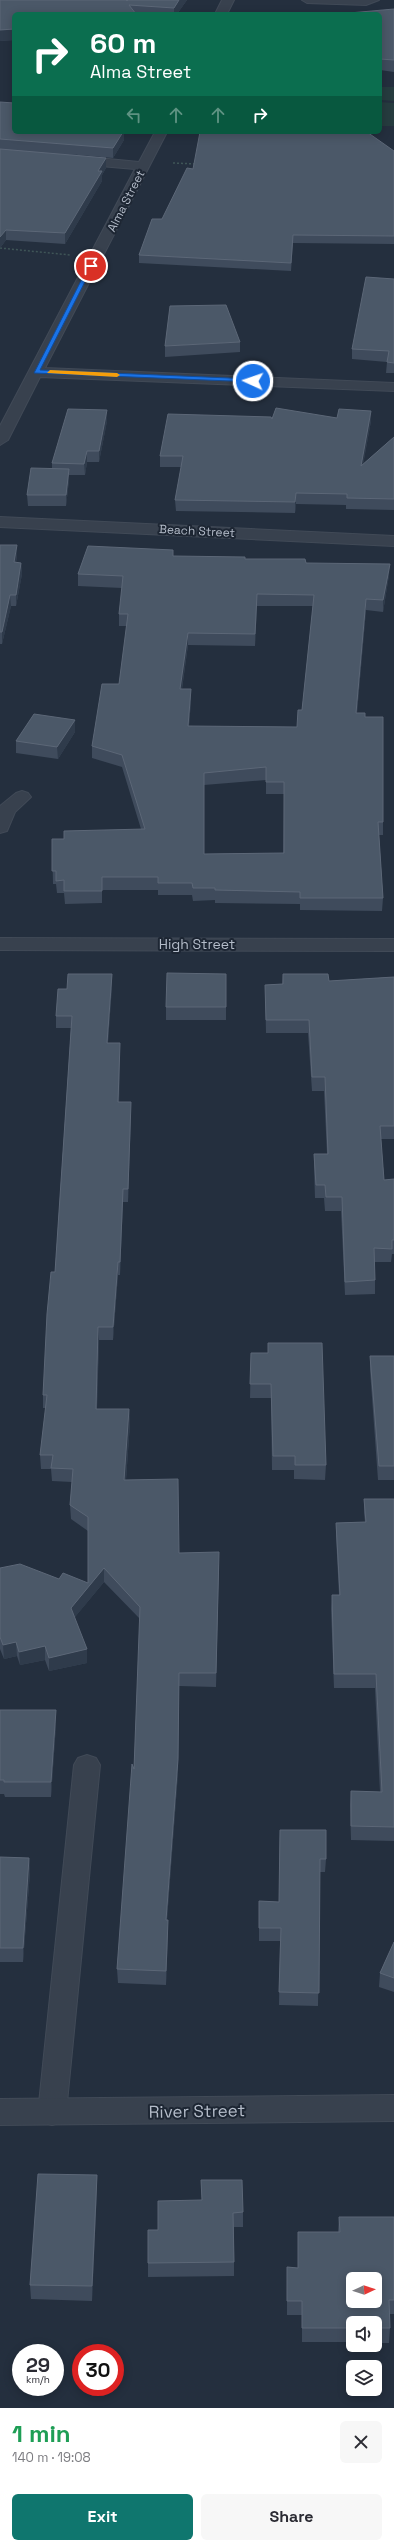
<!DOCTYPE html>
<meta charset="utf-8">
<style>
:root{--surface:#fff;--page:#f7f7f7;--text:#2b2b33;--muted:#7c7c81;--accent:#0f766e}
body{margin:0;font-family:"Space Grotesk",sans-serif;background:var(--page);color:var(--text);height:100vh;display:flex;flex-direction:column;font-size:15px;white-space:nowrap}
*{box-sizing:border-box;margin:0}
p{font-size:13px;color:var(--muted)}
.icon{flex:none;width:22px;height:22px;fill:none;stroke:currentColor;stroke-width:2;stroke-linecap:round;stroke-linejoin:round}
.map{position:relative;height:2408px;overflow:hidden}
.details{display:flex;flex-direction:column;background:var(--surface);flex:1}
.details>*{flex:none}
.guide{position:absolute;left:12px;top:12px;width:370px;height:122px;border-radius:6px;box-shadow:0 2px 10px #0003;background:#0b6e4f;color:#fff;overflow:hidden}
.needle{width:26px;rotate:86deg}
.controls{position:absolute;left:346px;top:2272px;display:grid;gap:8px}
.controls a{display:grid;place-items:center;width:36px;height:36px;border-radius:6px;background:var(--surface);box-shadow:0 2px 10px #0003;font-size:20px}
.speed{position:absolute;left:12px;top:2344px;display:flex;gap:8px;font-size:20px;font-weight:700;text-align:center}
.speed>*{display:grid;place-content:center;width:52px;height:52px;border-radius:50%;background:var(--surface);box-shadow:0 2px 10px #0003;line-height:1}
.speed small{font-size:10px;font-weight:400}
.speed .limit{border:6px solid #d22;background:#fff;color:#111}
.pin{position:absolute;display:grid;place-items:center;width:34px;height:34px;color:#fff;margin:-17px;border:2px solid #fff;border-radius:50%;box-shadow:0 1px 4px #0007}
.me{position:absolute;width:44px;margin:-22px;rotate:273deg;stroke-linejoin:round;filter:drop-shadow(0 0 3px #0008)}
.turn{display:flex;align-items:center;gap:14px;height:84px;padding:0 12px;font-size:18px}
.turn .icon{width:52px;height:52px;stroke-width:2.5}
.turn b{display:block;font-size:28px;line-height:34px}
.lanes{display:flex;align-items:center;height:38px;padding:0 12px;background:#0003;justify-content:center;gap:20px;direction:ltr}
.lanes .off{opacity:.35}
.round{display:grid;place-items:center;flex:none;width:42px;height:42px;border-radius:6px;background:var(--page)}
.overview{display:flex;align-items:center;justify-content:space-between;height:68px;padding:0 12px}
h1{font-size:24px;font-weight:700;line-height:30px;color:#1e9e55}
.action{display:flex;gap:8px;margin-top:auto;padding:8px 12px}
.action a{flex:1;height:46px;border-radius:6px;background:var(--accent);color:#fff;font-size:16px;font-weight:700;line-height:46px;text-align:center}
.action a+a{background:var(--page);color:var(--text)}
.map>svg:first-child{display:block}
.green{fill:#263c3f}
.lines{fill:none;stroke-linecap:round;stroke-linejoin:round}
.lane-casing{stroke:#414a57;stroke-width:2}
.street-casing{stroke:#414a57;stroke-width:2}
.path{stroke:#3f5557;stroke-width:1.5;stroke-dasharray:2 2;stroke-linecap:butt}
.lane{fill:#38414e;fill-rule:evenodd}
.street{fill:#38414e;fill-rule:evenodd}
.wall{fill:#3f4b5c;fill-rule:evenodd}
.shaded-wall{fill:#2f3b4b}
.building{fill:#4b5868;stroke:#5c6777;fill-rule:evenodd}
.route{fill:#1a73e8;stroke:#114b97}
.slow{fill:#f59e0b}
.labels{text-anchor:middle;stroke-width:4;stroke-linejoin:round;paint-order:stroke}
.far-street-label{font-size:12px;fill:#b4bcc9;stroke:#1d2633}
.street-label{font-size:14px;fill:#b4bcc9;stroke:#1d2633}
.near-street-label{font-size:17px;fill:#b4bcc9;stroke:#1d2633}
</style>
<div class="map">
<svg width="394" height="2408" viewBox="0 0 394 2408">
<rect width="100%" height="100%" fill="#242f3e"/>
<!-- green -->
<path class="green" d="M 380,87 L 394,87 L 394,101 L 380,100 Z
M 380,102 L 394,103 L 394,126 L 380,126 Z"/>
<g class="lines">
<!-- lane casing -->
<g class="lane-casing">
<path id="lane" d="M 302,0 L 379,0 L 366,5 L 307,3 Z
M 87,1755 L 96,1758 L 100,1765 L 66,2113 L 62,2122 L 52,2125 L 42,2122 L 38,2113 L 74,1765 L 78,1758 Z"/>
</g>
<!-- street casing -->
<g class="street-casing">
<path id="street" d="M 222,0 L 234,0 L 227,14 L 215,14 Z
M 155,132 L 167,132 L 45,368 L 394,383 L 394,391 L 40,377 L 8,440 L 0,445 L 0,426 L 135,169 L 77,164 L 71,160 L 77,156 L 139,162 Z
M 0,517 L 394,536 L 394,546 L 0,527 Z
M 22,791 L 28,793 L 31,797 L 15,812 L 7,831 L 0,833 L 0,806 L 16,793 Z
M 0,938 L 394,939 L 394,951 L 0,950 Z
M 394,2095 L 394,2121 L 0,2125 L 0,2099 Z"/>
</g>
<!-- path -->
<path class="path" d="M 173,163 L 196,164
M 0,248 L 70,255"/>
<!-- lane -->
<use href="#lane" class="lane"/>
<!-- street -->
<use href="#street" class="street"/>
</g>
<!-- wall -->
<path class="wall" d="M 0,0 L 127,1 L 187,0 L 177,14 L 14,14 L 14,40 L 0,41 Z
M 394,9 L 394,72 L 380,70 L 380,14 Z
M 0,102 L 14,132 L 124,132 L 124,140 L 113,158 L 67,154 L 106,158 L 106,168 L 102,175 L 102,181 L 65,244 L 6,240 L 0,248 Z
M 394,151 L 394,244 L 293,243 L 291,271 L 139,263 L 139,255 L 162,219 L 193,169 Z
M 394,279 L 394,373 L 386,373 L 387,362 L 352,359 L 352,349 Z
M 240,342 L 240,352 L 165,357 L 165,346 Z
M 337,418 L 371,421 L 363,464 L 394,437 L 394,510 L 346,509 L 346,505 L 296,504 L 295,513 L 176,511 L 175,500 L 181,467 L 160,467 L 160,456 L 272,419 Z
M 107,421 L 99,462 L 87,462 L 85,475 L 69,475 L 69,480 L 66,506 L 28,506 L 27,495 L 52,468 L 52,463 Z
M 0,545 L 17,556 L 16,562 L 21,563 L 22,574 L 16,606 L 11,606 L 2,644 L 0,644 Z
M 173,550 L 173,556 L 245,559 L 306,563 L 389,575 L 383,612 L 366,610 L 357,713 L 365,717 L 383,822 L 383,835 L 379,835 L 383,898 L 382,911 L 300,910 L 300,904 L 215,903 L 215,900 L 193,901 L 192,895 L 158,895 L 158,890 L 102,890 L 102,903 L 65,904 L 64,893 L 57,893 L 56,884 L 53,884 L 52,839 L 64,839 L 141,829 L 122,767 L 92,758 L 92,746 L 119,684 L 127,626 L 119,626 L 119,614 L 122,588 L 78,586 L 78,574 ZM 257,606 L 313,606 L 302,710 L 297,727 L 189,726 L 191,701 L 191,689 L 182,689 L 188,645 L 255,646 ZM 266,780 L 266,794 L 284,794 L 283,853 L 204,854 L 204,785 Z
M 75,720 L 75,732 L 58,759 L 16,753 L 16,741 Z
M 112,974 L 112,986 L 108,1043 L 120,1056 L 119,1102 L 131,1115 L 128,1202 L 123,1202 L 120,1275 L 118,1275 L 113,1340 L 99,1340 L 97,1409 L 129,1409 L 130,1423 L 126,1480 L 179,1553 L 219,1565 L 216,1687 L 179,1686 L 178,1773 L 167,1920 L 168,1934 L 166,1985 L 118,1983 L 117,1969 L 134,1769 L 140,1619 L 104,1582 L 74,1618 L 87,1663 L 49,1671 L 45,1660 L 20,1665 L 17,1656 L 4,1659 L 0,1649 L 0,1568 L 59,1579 L 88,1583 L 88,1531 L 71,1519 L 70,1505 L 72,1482 L 52,1481 L 51,1469 L 41,1469 L 40,1455 L 46,1408 L 43,1408 L 43,1395 L 55,1272 L 71,1028 L 56,1028 L 56,1016 L 67,989 Z
M 226,974 L 226,1020 L 166,1020 L 166,1007 Z
M 283,974 L 329,981 L 394,977 L 394,1139 L 381,1139 L 384,1180 L 394,1184 L 394,1254 L 392,1254 L 391,1262 L 374,1262 L 375,1280 L 375,1294 L 345,1295 L 341,1211 L 325,1211 L 324,1198 L 315,1198 L 314,1167 L 314,1154 L 327,1154 L 324,1091 L 312,1091 L 308,1033 L 266,1033 L 265,985 L 282,984 Z
M 251,1353 L 326,1465 L 325,1480 L 294,1479 L 294,1470 L 272,1470 L 271,1398 L 250,1398 Z
M 370,1356 L 394,1356 L 394,1480 L 378,1480 L 370,1370 Z
M 364,1499 L 394,1499 L 394,1841 L 351,1840 L 350,1805 L 351,1791 L 380,1792 L 375,1688 L 334,1688 L 331,1609 L 332,1595 L 339,1595 L 336,1536 L 336,1523 L 365,1522 L 364,1513 Z
M 0,1710 L 56,1725 L 51,1797 L 5,1797 L 4,1794 L 0,1794 Z
M 280,1830 L 326,1859 L 325,1872 L 320,1872 L 318,2006 L 279,2005 L 280,1941 L 259,1941 L 259,1901 L 279,1902 Z
M 0,1857 L 29,1858 L 30,1872 L 23,1962 L 0,1962 Z
M 394,1942 L 394,1992 L 379,1987 L 380,1973 Z
M 97,2175 L 97,2189 L 92,2301 L 31,2299 L 30,2285 Z
M 201,2180 L 243,2212 L 243,2227 L 234,2227 L 234,2276 L 148,2277 L 148,2230 L 158,2230 L 202,2200 Z
M 339,2217 L 394,2217 L 394,2314 L 390,2314 L 390,2328 L 389,2343 L 375,2343 L 375,2323 L 353,2323 L 353,2342 L 302,2342 L 302,2315 L 287,2315 L 287,2267 L 298,2268 L 298,2232 L 338,2232 Z"/>
<!-- shaded-wall -->
<path class="shaded-wall" d="M 179,0 L 187,0 L 177,14 L 174,14 L 174,8 Z
M 14,29 L 14,40 L 0,41 L 0,30 Z
M 123,132 L 124,132 L 124,140 L 113,158 L 113,148 Z
M 106,158 L 106,168 L 102,175 L 102,181 L 65,244 L 65,233 L 98,171 Z
M 6,230 L 6,240 L 0,248 L 0,237 Z
M 107,410 L 107,421 L 99,462 L 99,451 Z
M 371,411 L 371,421 L 361,477 L 361,466 Z
M 87,451 L 87,462 L 85,475 L 84,464 Z
M 69,469 L 69,480 L 66,506 L 66,495 Z
M 296,493 L 296,504 L 295,513 L 295,502 Z
M 17,545 L 17,556 L 14,574 L 14,562 Z
M 21,563 L 22,574 L 16,606 L 16,595 Z
M 390,564 L 389,575 L 383,612 L 383,600 Z
M 257,594 L 257,606 L 255,646 L 255,634 Z
M 10,595 L 11,606 L 2,644 L 2,632 Z
M 366,599 L 366,610 L 356,725 L 356,713 Z
M 188,633 L 188,645 L 180,701 L 180,689 Z
M 191,689 L 191,701 L 188,738 L 188,726 Z
M 75,720 L 75,732 L 58,759 L 57,747 Z
M 112,974 L 112,986 L 107,1056 L 107,1043 Z
M 120,1043 L 120,1056 L 119,1115 L 118,1102 Z
M 131,1102 L 131,1115 L 128,1202 L 128,1189 Z
M 123,1189 L 123,1202 L 120,1275 L 120,1262 Z
M 118,1262 L 118,1275 L 113,1340 L 113,1327 Z
M 98,1327 L 99,1340 L 96,1422 L 96,1409 Z
M 129,1409 L 130,1423 L 125,1493 L 124,1480 Z
M 104,1568 L 104,1582 L 71,1622 L 71,1608 Z
M 16,1642 L 17,1656 L 4,1659 L 3,1645 Z
M 45,1646 L 45,1660 L 20,1665 L 19,1652 Z
M 87,1649 L 87,1663 L 49,1671 L 49,1658 Z
M 179,1673 L 178,1773 L 166,1933 L 166,1920 Z
M 56,1710 L 56,1725 L 51,1797 L 51,1782 Z
M 29,1858 L 30,1872 L 23,1962 L 23,1948 Z
M 168,1920 L 168,1934 L 166,1985 L 166,1971 Z
M 97,2175 L 97,2189 L 92,2301 L 92,2286 Z"/>
<!-- building -->
<path class="building" d="M 0,0 L 126,0 L 127,1 L 128,0 L 179,0 L 174,8 L 129,5 L 136,14 L 14,14 L 14,29 L 0,30 Z
M 394,9 L 394,60 L 380,59 L 380,14 L 338,14 Z
M 0,102 L 14,103 L 14,132 L 123,132 L 113,148 L 0,139 Z
M 200,132 L 367,132 L 394,151 L 394,236 L 293,235 L 291,263 L 139,255 L 152,219 L 162,219 L 187,168 L 193,169 Z
M 0,149 L 106,158 L 98,171 L 102,171 L 65,233 L 6,230 L 0,237 Z
M 366,277 L 394,279 L 394,363 L 387,362 L 389,351 L 352,349 Z
M 226,305 L 240,342 L 165,346 L 170,306 Z
M 276,408 L 337,418 L 339,409 L 371,411 L 361,466 L 394,437 L 394,499 L 347,498 L 347,494 L 296,493 L 295,502 L 175,500 L 183,456 L 160,456 L 168,414 L 271,417 L 272,419 Z
M 68,409 L 107,410 L 99,451 L 87,451 L 84,464 L 52,463 Z
M 31,468 L 69,469 L 66,495 L 27,495 Z
M 0,545 L 17,545 L 14,562 L 21,563 L 16,595 L 10,595 L 2,632 L 0,632 Z
M 88,546 L 173,550 L 173,556 L 245,557 L 245,559 L 305,559 L 306,563 L 390,564 L 383,600 L 366,599 L 356,713 L 365,713 L 365,717 L 383,717 L 383,822 L 378,822 L 383,898 L 300,898 L 300,892 L 215,890 L 215,888 L 193,888 L 192,883 L 158,883 L 158,877 L 102,877 L 102,891 L 64,891 L 64,880 L 56,881 L 56,871 L 52,871 L 52,839 L 64,839 L 64,831 L 145,829 L 122,755 L 92,746 L 102,684 L 119,684 L 128,614 L 119,614 L 123,576 L 78,574 ZM 257,594 L 314,595 L 302,710 L 298,710 L 297,727 L 188,726 L 191,689 L 180,689 L 188,633 L 255,634 ZM 266,767 L 266,782 L 284,782 L 284,853 L 204,854 L 204,773 Z
M 34,714 L 75,720 L 57,747 L 16,741 Z
M 167,973 L 226,974 L 226,1007 L 166,1007 Z
M 68,974 L 112,974 L 107,1043 L 120,1043 L 118,1102 L 131,1102 L 128,1189 L 123,1189 L 120,1262 L 118,1262 L 113,1327 L 98,1327 L 96,1409 L 129,1409 L 124,1480 L 178,1479 L 179,1553 L 219,1552 L 216,1673 L 179,1673 L 178,1759 L 166,1920 L 168,1920 L 166,1971 L 117,1969 L 132,1764 L 134,1769 L 140,1607 L 104,1568 L 71,1608 L 87,1649 L 49,1658 L 45,1646 L 19,1652 L 16,1642 L 3,1645 L 0,1637 L 0,1568 L 20,1564 L 59,1579 L 63,1573 L 88,1583 L 88,1517 L 70,1505 L 73,1469 L 51,1468 L 53,1455 L 40,1455 L 47,1395 L 43,1395 L 47,1314 L 51,1272 L 55,1272 L 72,1016 L 56,1016 L 58,989 L 67,989 Z
M 283,974 L 328,974 L 329,981 L 394,977 L 394,1126 L 380,1126 L 384,1180 L 394,1179 L 394,1240 L 392,1240 L 392,1249 L 374,1248 L 375,1280 L 345,1282 L 342,1197 L 326,1197 L 325,1185 L 316,1185 L 314,1154 L 328,1154 L 325,1077 L 312,1077 L 309,1020 L 266,1020 L 265,985 L 283,984 Z
M 268,1343 L 322,1343 L 326,1465 L 295,1465 L 295,1456 L 273,1456 L 271,1384 L 250,1384 L 251,1353 L 268,1353 Z
M 370,1356 L 394,1356 L 394,1466 L 379,1466 Z
M 364,1499 L 394,1499 L 394,1827 L 351,1826 L 351,1791 L 382,1792 L 376,1674 L 334,1674 L 332,1595 L 340,1595 L 336,1523 L 366,1522 Z
M 0,1710 L 56,1710 L 51,1782 L 4,1782 L 4,1780 L 0,1780 Z
M 280,1830 L 326,1830 L 326,1859 L 320,1859 L 319,1993 L 279,1992 L 281,1928 L 259,1928 L 259,1901 L 279,1902 Z
M 0,1857 L 29,1858 L 23,1948 L 0,1948 Z
M 394,1942 L 394,1978 L 380,1973 Z
M 38,2174 L 97,2175 L 92,2286 L 30,2285 Z
M 201,2180 L 242,2180 L 243,2212 L 233,2213 L 234,2262 L 148,2263 L 148,2230 L 158,2230 L 158,2201 L 202,2200 Z
M 339,2217 L 394,2217 L 394,2300 L 389,2300 L 390,2328 L 375,2328 L 375,2323 L 353,2323 L 353,2328 L 302,2328 L 302,2301 L 287,2301 L 287,2267 L 298,2268 L 298,2232 L 340,2232 ZM 353,2279 L 375,2279 L 375,2301 L 353,2301 Z"/>
<!-- route -->
<path class="route" d="M 89,265 L 93,266 L 40,370 L 253,379 L 255,382 L 34,373 Z"/>
<!-- slow -->
<path class="slow" d="M 50,370 L 117,373 L 120,375 L 117,377 L 47,373 Z"/>
<g class="labels">
<!-- far-street labels -->
<g class="far-street-label">
<text transform="translate(126 201) rotate(-63)" y="4">Alma Street</text>
<text transform="translate(197 531) rotate(3)" y="4">Beach Street</text>
</g>
<!-- street labels -->
<g class="street-label">
<text x="197" y="949">High Street</text>
</g>
<!-- near-street labels -->
<g class="near-street-label">
<text transform="translate(197 2111) rotate(-1)" y="6">River Street</text>
</g>
</g>
</svg>
<div class="controls">
<a><svg class="needle" viewBox="-14 -14 28 28"><path d="M0-13l5 13h-10z" fill="#e53935"/><path d="M0 13l5-13h-10z" fill="#7c7c81"/></svg></a>
<a><svg class="icon" aria-label="sound" viewBox="0 0 24 24"><path d="M4 9h4l5-4v14l-5-4H4zM17 9q2 3 0 6"/></svg></a>
<a><svg class="icon" aria-label="layers" viewBox="0 0 24 24"><path d="M12 4l9 5-9 5-9-5zM3 14l9 5 9-5"/></svg></a>
</div>
<div class="speed"><div>29<small>km/h</small></div><div class="limit">30</div></div>
<div class="pin" style="left:91px;top:266px;background:#d93025"><svg class="icon" aria-label="arrive" viewBox="0 0 24 24"><path d="M6 21V4h12l-3 4 3 4H6"/></svg></div>
<svg class="me" style="left:253px;top:381px" viewBox="-20 -20 40 40"><circle r="17" fill="#1a73e8" stroke="#fff" stroke-width="3"/><path d="M0-11L8 9 0 5-8 9z" fill="#fff"/></svg>
<div class="guide">
<div class="turn"><svg class="icon" aria-label="right" viewBox="0 0 24 24"><path d="M7 20v-9h11M14 6l5 5-5 5"/></svg><div><b>60 m</b>Alma Street</div></div>
<div class="lanes"><svg class="icon off" aria-label="left" viewBox="0 0 24 24"><path d="M17 20v-9H6M10 6l-5 5 5 5"/></svg><svg class="icon off" aria-label="ahead" viewBox="0 0 24 24"><path d="M12 20V5M6 11l6-6 6 6"/></svg><svg class="icon off" aria-label="ahead" viewBox="0 0 24 24"><path d="M12 20V5M6 11l6-6 6 6"/></svg><svg class="icon" aria-label="right" viewBox="0 0 24 24"><path d="M7 20v-9h11M14 6l5 5-5 5"/></svg></div>
</div>
</div>
<section class="details">
<div class="overview"><div><h1>1 min</h1><p>140 m · 19:08</p></div><a class="round"><svg class="icon" aria-label="close" viewBox="0 0 24 24"><path d="M6 6l12 12M18 6L6 18"/></svg></a></div>
<div class="action"><a>Exit</a><a>Share</a></div>
</section>
